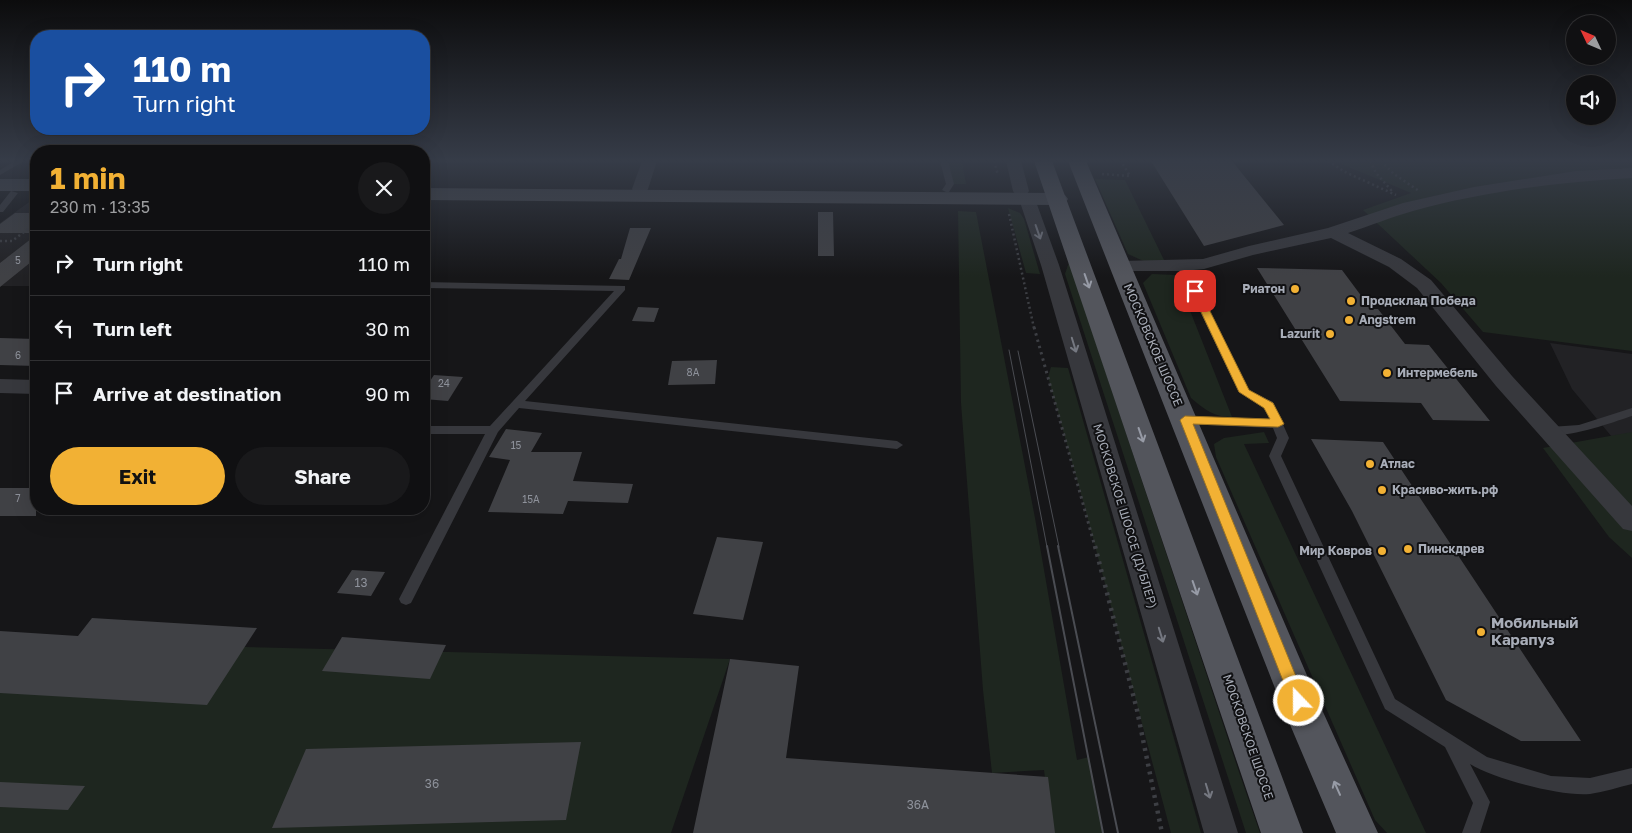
<!DOCTYPE html>
<meta charset="utf-8">
<style>
:root{--surface:#101012;--page:#19191b;--text:#f1f3f6;--muted:#9c9d9f;--line:#303032;--accent:#f2b134}
body{margin:0;font-family:"Golos Text",sans-serif;background:var(--page);color:var(--text);height:100vh;display:flex;flex-direction:column;font-size:19px;white-space:nowrap}
*{box-sizing:border-box;margin:0}
p{font-size:16px;color:var(--muted)}
.icon{flex:none;width:28px;height:28px;fill:none;stroke:currentColor;stroke-width:2;stroke-linecap:round;stroke-linejoin:round}
.map{position:relative;flex:1;overflow:hidden}
.drawer{position:absolute;left:30px;top:145px;width:400px;height:370px;display:flex;flex-direction:column;background:var(--surface);border-radius:20px;box-shadow:0 5px 20px #0002,0 0 0 1px var(--line)}
.drawer>*{flex:none}
.banner{position:absolute;left:30px;top:30px;width:400px;height:105px;border-radius:20px;box-shadow:0 5px 20px #0002,0 0 0 1px var(--line);background:#1a4fa0;color:#fff;overflow:hidden}
.needle{width:32px;rotate:314deg}
.tools{position:absolute;left:1566px;top:15px;display:grid;gap:10px}
.tools a{display:grid;place-items:center;width:50px;height:50px;border-radius:50%;background:var(--surface);box-shadow:0 5px 20px #0002,0 0 0 1px var(--line);font-size:25px}
.pin{position:absolute;display:grid;place-items:center;width:42px;height:42px;color:#fff;margin:-21px;border-radius:10px;box-shadow:0 2px 8px #0006}
.me{position:absolute;width:55px;margin:-28px;rotate:338deg;stroke-linejoin:round;filter:drop-shadow(0 0 4px #0008)}
.turn{display:flex;align-items:center;gap:18px;height:105px;padding:0 20px;font-size:22px}
.turn .icon{width:65px;height:65px;stroke-width:2.5}
.turn b{display:block;font-size:35px;line-height:42px}
.round{display:grid;place-items:center;flex:none;width:52px;height:52px;border-radius:26px;background:var(--page)}
.head{display:flex;align-items:center;justify-content:space-between;height:85px;padding:0 20px}
h1{font-size:30px;font-weight:700;line-height:38px;color:var(--accent)}
.action{display:flex;gap:10px;margin-top:auto;padding:10px 20px}
.action a{flex:1;height:58px;border-radius:30px;background:var(--accent);color:#111;font-size:20px;font-weight:700;line-height:58px;text-align:center}
.action a+a{background:var(--page);color:var(--text)}
ul{padding:0;list-style:none}
li{display:flex;align-items:center;gap:15px;height:65px;padding:0 20px;border-top:1px solid var(--line)}
li div{flex:1}
li b{display:block;font-size:19px}
li em{font-style:normal}
.map>svg:first-child{display:block}
.built{fill:#222225}
.green{fill:#1e261f}
.building{fill:#404145}
.lines{fill:none;stroke-linecap:round;stroke-linejoin:round}
.path-far2{stroke:#3d3f44;stroke-width:2.5;stroke-dasharray:2 3;stroke-linecap:butt}
.path-far1{stroke:#3d3f44;stroke-width:3;stroke-dasharray:2.5 4;stroke-linecap:butt}
.path{stroke:#3d3f44;stroke-width:4.5;stroke-dasharray:3 5;stroke-linecap:butt}
.lane{fill:#37383d;fill-rule:evenodd}
.street{fill:#37383d;fill-rule:evenodd}
.secondary{fill:#45474d;fill-rule:evenodd}
.primary{fill:#53555c;fill-rule:evenodd}
.tram-far1{stroke:#4a4c52;stroke-width:1}
.tram{stroke:#4a4c52;stroke-width:2}
.oneway{stroke:#757881}
.oneway2{stroke:#979ba6}
.route{fill:#f2b134;stroke:#9d7322}
.poi-dot{fill:#f2b134;stroke:#111113;stroke-width:2}
.labels{text-anchor:middle;stroke-width:4;stroke-linejoin:round;paint-order:stroke}
.number-label{font-size:10px;fill:#8e929b}
.poi-label{font-size:12px;font-weight:bold;fill:#a8adb8;stroke:#111113;text-anchor:start}
.street-label{font-size:12px;fill:#a8adb8;stroke:#111113}
.near-number-label{font-size:12px;fill:#8e929b}
.near-poi-label{font-size:15px;font-weight:bold;fill:#a8adb8;stroke:#111113;text-anchor:start}
</style>
<div class="map">
<svg width="1632" height="833" viewBox="0 0 1632 833">
<rect width="100%" height="100%" fill="#161618"/>
<!-- built -->
<path class="built" d="M 32,200 L 36,200 L 36,286 L 0,286 L 0,223 Z
M 1550,343 L 1632,354 L 1632,461 L 1572,389 Z"/>
<!-- green -->
<path class="green" d="M 946,161 L 962,161 L 966,184 L 950,184 Z
M 1334,161 L 1632,161 L 1632,351 L 1483,332 L 1441,283 L 1363,210 L 1411,193 Z
M 1095,179 L 1125,180 L 1165,262 L 1150,264 L 1128,254 Z
M 1008,208 L 1020,213 L 1024,219 L 1040,274 L 1026,273 Z
M 958,211 L 976,212 L 1035,518 L 1077,760 L 1089,757 L 1103,833 L 1052,833 L 1044,770 L 992,773 L 983,690 L 961,403 Z
M 1069,262 L 1240,775 L 1260,833 L 1246,833 L 1065,274 Z
M 1152,274 L 1176,275 L 1232,417 C 1214,417 1205,410 1191,398 L 1143,283 Z
M 1051,367 L 1068,368 L 1201,833 L 1171,833 L 1086,512 L 1048,377 Z
M 1264,432 L 1269,443 L 1244,444 L 1426,833 L 1387,833 L 1375,820 L 1216,457 L 1214,444 L 1224,438 Z
M 1632,432 L 1632,558 L 1609,537 L 1543,448 Z
M 0,641 L 730,659 L 671,833 L 0,833 Z"/>
<!-- building -->
<path class="building" d="M 1151,161 L 1232,161 L 1284,225 L 1204,246 Z
M 818,212 L 833,212 L 834,256 L 818,256 Z
M 15,213 L 36,213 L 36,233 L 0,233 L 0,224 Z
M 630,228 L 651,228 L 629,280 L 609,279 L 619,259 L 621,259 Z
M 36,235 L 36,258 L 0,287 L 0,263 Z
M 1257,268 L 1342,270 L 1371,309 L 1378,309 L 1405,344 L 1429,345 L 1490,421 L 1433,420 L 1421,403 L 1340,401 Z
M 638,307 L 659,308 L 654,322 L 632,321 Z
M 0,338 L 36,339 L 36,366 L 0,365 Z
M 717,360 L 715,384 L 668,385 L 672,361 Z
M 434,375 L 463,377 L 448,401 L 424,399 L 424,390 Z
M 506,429 L 542,433 L 531,452 L 582,452 L 573,481 L 633,484 L 628,503 L 568,501 L 563,514 L 488,512 L 510,460 L 489,457 Z
M 1311,439 L 1383,442 L 1581,741 L 1521,741 L 1446,700 L 1352,511 Z
M 0,488 L 36,488 L 36,516 L 0,516 Z
M 717,537 L 763,542 L 743,620 L 693,614 Z
M 352,570 L 385,572 L 371,596 L 337,593 Z
M 92,618 L 257,628 L 207,705 L 0,693 L 0,631 L 78,636 Z
M 342,637 L 446,645 L 430,679 L 322,671 Z
M 730,659 L 799,666 L 786,758 L 1048,777 L 1055,833 L 693,833 Z
M 581,742 L 566,820 L 272,828 L 306,749 Z
M 0,782 L 85,786 L 68,810 L 0,807 Z"/>
<g class="lines">
<!-- path-far2 -->
<path class="path-far2" d="M 994,161 L 998,175
M 1328,161 L 1345,172 L 1396,195
M 1370,161 L 1376,173 L 1391,190 L 1391,194
M 1381,161 L 1394,174 L 1419,191
M 1102,174 L 1130,176 L 1121,161
M 1009,214 L 1034,328
M 0,241 L 12,241 L 36,223"/>
<!-- path-far1 -->
<path class="path-far1" d="M 1034,327 L 1095,547"/>
<!-- path -->
<path class="path" d="M 1095,546 L 1137,710 L 1162,833"/>
<!-- lane -->
<path class="lane" d="M 15,161 L 24,161 L 0,175 L 0,170 Z
M 940,161 L 948,161 L 954,184 L 949,192 L 946,192 L 942,190 L 946,184 Z
M 11,191 L 18,193 L 3,212 L 0,212 L 0,205 Z
M 1183,263 L 1188,266 L 1248,390 L 1273,402 L 1289,438 L 1281,456 L 1395,699 L 1487,757 L 1551,776 L 1590,778 L 1632,768 L 1632,784 C 1619,787 1604,792 1590,794 C 1562,797 1494,779 1470,764 L 1490,802 L 1480,833 L 1462,833 L 1473,803 L 1445,747 L 1385,709 L 1269,456 L 1277,438 L 1273,428 L 1185,424 L 1179,420 L 1185,416 L 1270,420 L 1264,407 L 1239,392 L 1178,266 Z
M 424,282 L 625,286 L 625,290 L 525,401 L 897,441 L 903,445 L 897,449 L 519,408 L 498,432 L 411,603 L 406,605 L 401,603 L 399,599 L 485,434 L 424,434 L 424,426 L 490,426 L 614,291 L 424,288 Z
M 1632,408 L 1632,416 C 1616,421 1555,444 1544,431 L 1550,427 L 1579,425 Z"/>
<!-- street -->
<path class="street" d="M 642,161 L 657,161 L 648,189 L 646,192 L 634,192 L 632,189 Z
M 1006,161 L 1021,161 L 1029,191 L 1027,194 L 1033,196 L 1035,199 L 1059,265 L 1238,833 L 1204,833 L 1041,265 L 1019,199 L 1021,196 L 1015,194 L 1013,191 Z
M 1632,168 L 1632,178 C 1559,182 1484,191 1413,211 C 1391,217 1370,226 1348,233 L 1401,259 L 1431,280 L 1512,376 L 1632,506 L 1632,531 L 1623,529 L 1496,386 L 1417,288 L 1389,267 L 1331,238 L 1253,255 L 1204,269 L 1183,271 L 1120,271 L 1114,270 L 1111,266 L 1114,262 L 1120,261 L 1203,259 L 1249,246 L 1328,228 L 1403,203 L 1474,187 L 1576,171 Z
M 0,379 L 36,380 L 36,394 L 0,393 Z"/>
<!-- secondary -->
<path class="secondary" d="M 0,179 L 36,179 L 36,191 L 0,191 Z
M 424,188 L 1058,193 L 1065,195 L 1068,199 L 1065,203 L 1058,205 L 424,200 Z"/>
<!-- primary -->
<path class="primary" d="M 1034,161 L 1052,161 L 1303,833 L 1261,833 Z
M 1068,161 L 1086,161 L 1318,701 L 1378,833 L 1336,833 L 1280,701 Z"/>
<!-- tram-far1 -->
<path class="tram-far1" d="M 1009,350 L 1047,547
M 1018,351 L 1059,547"/>
<!-- tram -->
<path class="tram" d="M 1047,546 L 1103,833
M 1058,546 L 1118,833"/>
</g>
<!-- one-way arrows -->
<defs><path id="oneway-shaft" d="M-6 0H5M1.5-3L5.5 0L1.5 3" fill="none" stroke-width="1.6" stroke-linecap="round" stroke-linejoin="round" transform="scale(1.25)"/></defs>
<g class="oneway">
<use href="#oneway-shaft" transform="translate(1038 232) rotate(71)"/>
<use href="#oneway-shaft" transform="translate(1074 345) rotate(73)"/>
<use href="#oneway-shaft" transform="translate(1161 635) rotate(73)"/>
<use href="#oneway-shaft" transform="translate(1208 791) rotate(73)"/>
</g>
<g class="oneway2">
<use href="#oneway-shaft" transform="translate(1087 281) rotate(71)"/>
<use href="#oneway-shaft" transform="translate(1141 435) rotate(71)"/>
<use href="#oneway-shaft" transform="translate(1195 588) rotate(71)"/>
<use href="#oneway-shaft" transform="translate(1337 788) rotate(-114)"/>
</g>
<!-- sky -->
<linearGradient id="sky" x2="0" y2="1"><stop stop-color="#0c0c0d"/><stop offset="0.58" stop-color="#363c48"/><stop offset="1" stop-color="#363c48" stop-opacity="0"/></linearGradient>
<rect width="1632" height="277" fill="url(#sky)"/>
<!-- route -->
<path class="route" d="M 1195,288 L 1200,291 L 1249,390 L 1273,403 L 1284,424 L 1278,427 L 1193,424 L 1306,701 L 1304,706 L 1299,708 L 1293,706 L 1291,701 L 1180,420 L 1185,416 L 1270,419 L 1264,408 L 1239,392 L 1191,291 Z"/>
<!-- markers -->
<g class="poi-dot">
<circle cx="1295" cy="289" r="5"/>
<circle cx="1351" cy="301" r="5"/>
<circle cx="1349" cy="320" r="5"/>
<circle cx="1330" cy="334" r="5"/>
<circle cx="1387" cy="373" r="5"/>
<circle cx="1370" cy="464" r="5"/>
<circle cx="1382" cy="490" r="5"/>
<circle cx="1408" cy="549" r="5"/>
<circle cx="1382" cy="551" r="5"/>
<circle cx="1481" cy="632" r="5"/>
</g>
<g class="labels">
<!-- number labels -->
<g class="number-label">
<text x="18" y="264">5</text>
<text x="18" y="359">6</text>
<text x="693" y="376">8А</text>
<text x="444" y="387">24</text>
<text x="516" y="449">15</text>
<text x="18" y="502">7</text>
<text x="531" y="503">15А</text>
</g>
<!-- poi labels -->
<g class="poi-label">
<text x="1285" y="293" text-anchor="end">Риатон</text>
<text x="1361" y="305">Продсклад Победа</text>
<text x="1359" y="324">Angstrem</text>
<text x="1320" y="338" text-anchor="end">Lazurit</text>
<text x="1397" y="377">Интермебель</text>
<text x="1380" y="468">Атлас</text>
<text x="1392" y="494">Красиво-жить.рф</text>
<text x="1418" y="553">Пинскдрев</text>
<text x="1372" y="555" text-anchor="end">Мир Ковров</text>
</g>
<!-- street labels -->
<g class="street-label">
<text transform="translate(1153 345) rotate(67)" y="4">МОСКОВСКОЕ ШОССЕ</text>
<text transform="translate(1125 516) rotate(73)" y="4">МОСКОВСКОЕ ШОССЕ (ДУБЛЕР)</text>
<text transform="translate(1248 737) rotate(71)" y="4">МОСКОВСКОЕ ШОССЕ</text>
</g>
<!-- near-number labels -->
<g class="near-number-label">
<text x="361" y="587">13</text>
<text x="432" y="788">36</text>
<text x="918" y="809">36А</text>
</g>
<!-- near-poi labels -->
<g class="near-poi-label">
<text x="1491" y="628">Мобильный<tspan x="1491" dy="17">Карапуз</tspan></text>
</g>
</g>
</svg>
<div class="tools">
<a><svg class="needle" viewBox="-14 -14 28 28"><path d="M0-13l5 13h-10z" fill="#e53935"/><path d="M0 13l5-13h-10z" fill="#9c9d9f"/></svg></a>
<a><svg class="icon" aria-label="sound" viewBox="0 0 24 24"><path d="M4 9h4l5-4v14l-5-4H4zM17 9q2 3 0 6"/></svg></a>
</div>
<div class="pin" style="left:1195px;top:291px;background:#d93025"><svg class="icon" aria-label="arrive" viewBox="0 0 24 24"><path d="M6 21V4h12l-3 4 3 4H6"/></svg></div>
<svg class="me" style="left:1299px;top:701px" viewBox="-20 -20 40 40"><circle r="17" fill="#f2b134" stroke="#fff" stroke-width="3"/><path d="M0-11L8 9 0 5-8 9z" fill="#fff"/></svg>
<div class="banner">
<div class="turn"><svg class="icon" aria-label="right" viewBox="0 0 24 24"><path d="M7 20v-9h11M14 6l5 5-5 5"/></svg><div><b>110 m</b>Turn right</div></div>
</div>
<section class="drawer">
<div class="head"><div><h1>1 min</h1><p>230 m · 13:35</p></div><a class="round"><svg class="icon" aria-label="close" viewBox="0 0 24 24"><path d="M6 6l12 12M18 6L6 18"/></svg></a></div>
<ul>
<li><svg class="icon" aria-label="right" viewBox="0 0 24 24"><path d="M7 20v-9h11M14 6l5 5-5 5"/></svg><div><b>Turn right</b></div><em>110 m</em></li>
<li><svg class="icon" aria-label="left" viewBox="0 0 24 24"><path d="M17 20v-9H6M10 6l-5 5 5 5"/></svg><div><b>Turn left</b></div><em>30 m</em></li>
<li><svg class="icon" aria-label="arrive" viewBox="0 0 24 24"><path d="M6 21V4h12l-3 4 3 4H6"/></svg><div><b>Arrive at destination</b></div><em>90 m</em></li>
</ul>
<div class="action"><a>Exit</a><a>Share</a></div>
</section>
</div>
